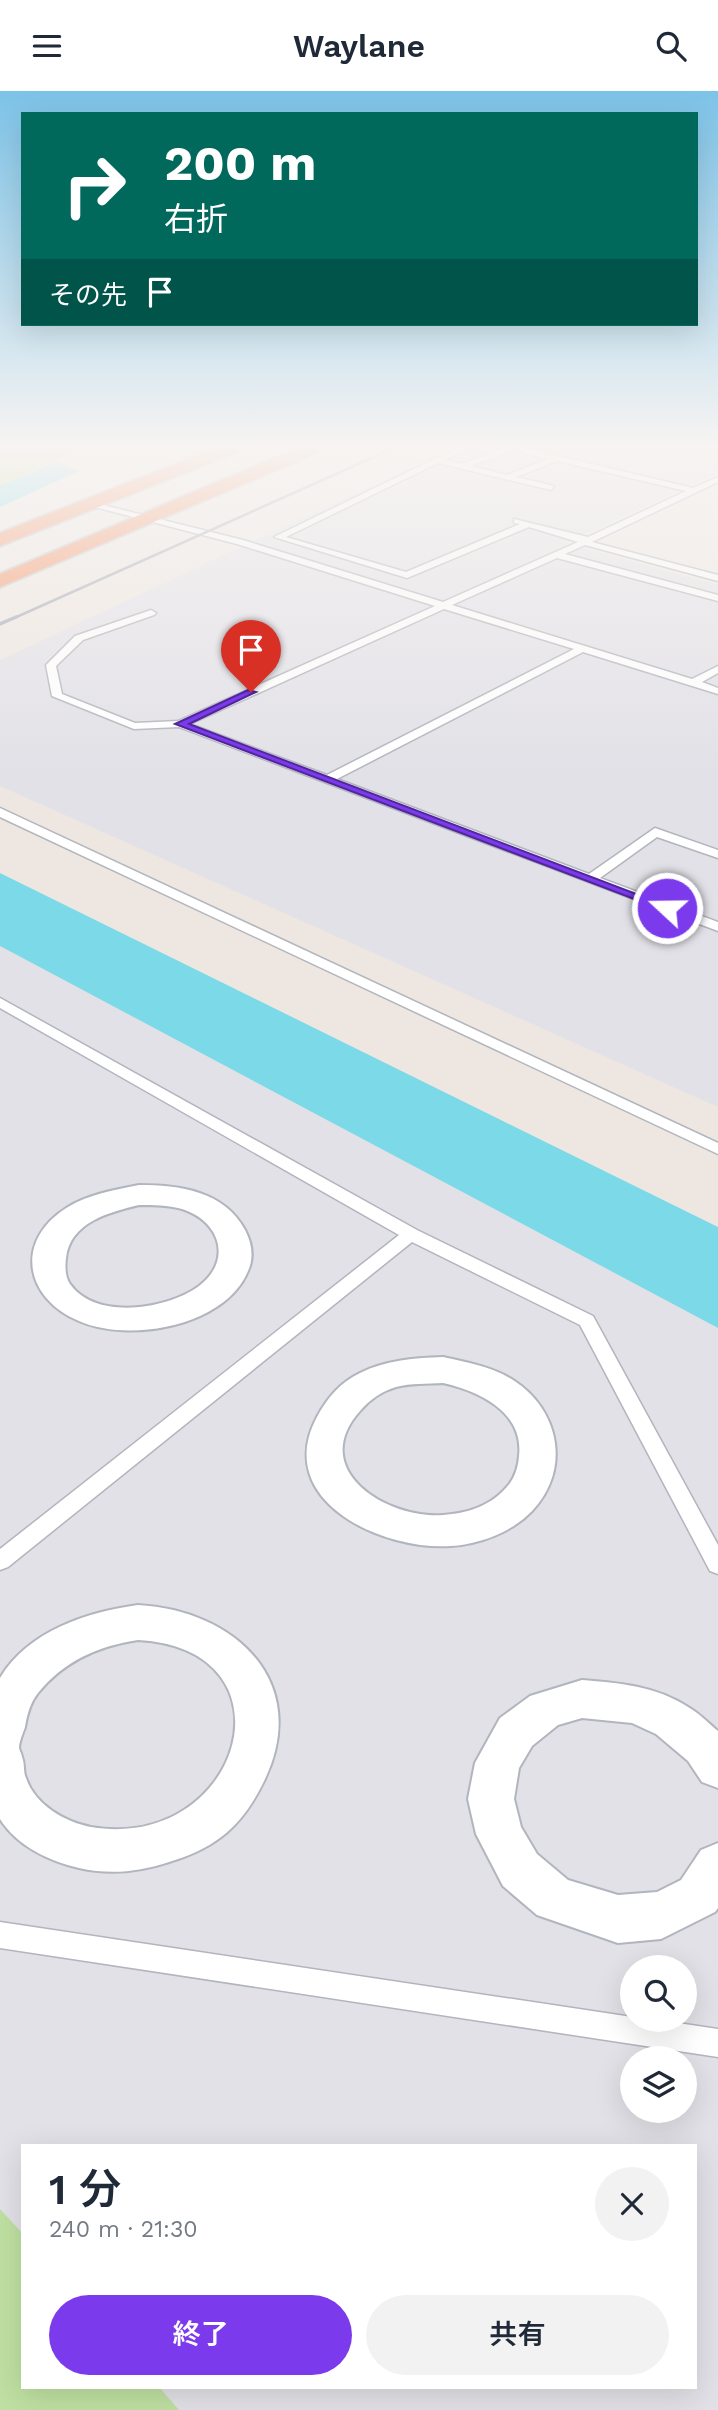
<!DOCTYPE html>
<html lang="ja">
<meta charset="utf-8">
<style>
:root{--surface:#fff;--page:#f2f2f3;--text:#1f2937;--muted:#747a83;--accent:#7c3aed}
body{margin:0;font-family:"Work Sans","Noto Sans JP",sans-serif;background:var(--page);color:var(--text);height:100vh;display:flex;flex-direction:column;font-size:26px;white-space:nowrap}
*{box-sizing:border-box;margin:0}
p{font-size:23px;color:var(--muted)}
.icon{flex:none;width:38px;height:38px;fill:none;stroke:currentColor;stroke-width:2;stroke-linecap:round;stroke-linejoin:round}
.map{position:relative;flex:1;overflow:hidden}
.details{position:absolute;left:21px;top:2053px;width:676px;height:245px;display:flex;flex-direction:column;background:var(--surface);border-radius:0px;box-shadow:0 7px 28px #0002}
.details>*{flex:none}
.guide{position:absolute;left:21px;top:21px;width:677px;height:214px;border-radius:0px;box-shadow:0 7px 28px #0002;background:#00695c;color:#fff;overflow:hidden}
.tools{position:absolute;left:620px;top:1864px;display:grid;gap:14px}
.tools a{display:grid;place-items:center;width:77px;height:77px;border-radius:50%;background:var(--surface);box-shadow:0 7px 28px #0002;font-size:35px}
.pin{position:absolute;display:grid;place-items:center;width:60px;height:60px;color:#fff;margin:-72px -30px;border-radius:50% 50% 50% 0;rotate:-45deg;box-shadow:0 0 7px #0007}
.pin .icon{rotate:45deg}
.me{position:absolute;width:77px;margin:-38px;rotate:291deg;stroke-linejoin:round;filter:drop-shadow(0 0 5px #0008)}
.turn{display:flex;align-items:center;gap:24px;height:147px;padding:0 28px;font-size:32px}
.turn .icon{width:91px;height:91px;stroke-width:2.5}
.turn b{display:block;font-size:49px;line-height:60px}
.then{display:flex;align-items:center;height:66px;padding:0 28px;background:#0003;gap:14px;font-size:26px}
.round{display:grid;place-items:center;flex:none;width:74px;height:74px;border-radius:37px;background:var(--page)}
.head{display:flex;align-items:center;justify-content:space-between;height:119px;padding:0 28px}
h1{font-size:42px;font-weight:600;line-height:52px}
.button{display:flex;gap:14px;margin-top:auto;padding:14px 28px}
.button a{flex:1;height:80px;border-radius:42px;background:var(--accent);color:#fff;font-size:28px;font-weight:600;line-height:80px;text-align:center}
.button a+a{background:var(--page);color:var(--text)}
header{display:flex;justify-content:space-between;align-items:center;height:91px;padding:0 28px;background:var(--surface);font-size:32px;font-weight:600}
.map>svg:first-child{display:block}
.industrial{fill:#e2e1e7;fill-rule:evenodd}
.green{fill:#bfe0a2}
.water{fill:#7cdae8}
.lines{fill:none;stroke-linecap:round;stroke-linejoin:round}
.lane-casing{stroke:#b1b5bd;stroke-width:3}
.street-casing{stroke:#b1b5bd;stroke-width:4}
.highway-casing{stroke:#c8c8c8;stroke-width:4}
.lane{fill:#fff;fill-rule:evenodd}
.street{fill:#fff;fill-rule:evenodd}
.highway{fill:#f59165;fill-rule:evenodd}
.rail-far1{stroke:#a4a9b6;stroke-width:2.5}
.rail{stroke:#a4a9b6;stroke-width:3.5}
.route{fill:#7c3aed;stroke:#51269a;stroke-width:2}
</style>
<header><svg class="icon" aria-label="menu" viewBox="0 0 24 24"><path d="M4 6h16M4 12h16M4 18h16"/></svg>Waylane<svg class="icon" aria-label="search" viewBox="0 0 24 24"><circle cx="10" cy="10" r="6"/><path d="M15 15l6 6"/></svg></header>
<div class="map">
<svg width="718" height="2319" viewBox="0 0 718 2319">
<rect width="100%" height="100%" fill="#eee7e1"/>
<!-- industrial -->
<path class="industrial" d="M 452,357 L 718,357 L 718,382 L 565,452 L 718,494 L 718,1016 L 0,695 L 0,569 Z
M 0,855 L 718,1237 L 718,2319 L 0,2319 ZM 632,1876 L 684,1876 L 684,1928 L 632,1928 ZM 632,1967 L 684,1967 L 684,2020 L 632,2020 ZM 23,2054 L 695,2054 L 695,2296 L 23,2296 Z"/>
<!-- green -->
<path class="green" d="M 0,357 L 82,357 L 0,395 Z
M 0,2118 L 23,2143 L 23,2296 L 159,2296 L 179,2319 L 0,2319 Z"/>
<!-- water -->
<path class="water" d="M 55,371 L 79,380 L 0,416 L 0,395 Z
M 0,782 L 718,1136 L 718,1237 L 0,855 Z"/>
<g class="lines">
<!-- lane casing -->
<g class="lane-casing">
<path id="lane" d="M 457,357 L 468,357 L 445,369 L 462,373 L 505,357 L 524,357 L 693,397 L 718,386 L 718,391 L 592,451 L 718,484 L 718,490 L 585,454 L 565,463 L 718,504 L 718,510 L 557,467 L 452,514 L 692,588 L 718,575 L 718,582 L 702,591 L 718,597 L 718,603 L 583,561 L 337,688 L 589,783 L 655,737 L 718,759 L 718,767 L 657,746 L 600,787 L 718,831 L 718,840 L 179,636 L 134,638 L 52,605 L 46,574 L 75,545 L 151,519 L 156,522 L 154,524 L 83,549 L 56,575 L 62,603 L 135,632 L 178,630 L 435,515 L 237,453 L 87,414 L 87,410 L 243,449 L 443,511 L 578,451 L 529,436 L 407,487 L 274,446 ZM 513,359 L 548,368 L 507,384 L 471,375 ZM 557,370 L 686,400 L 588,446 L 514,428 L 514,432 L 520,433 L 406,481 L 286,446 L 438,372 L 551,399 L 554,395 L 516,386 ZM 444,518 L 574,558 L 327,684 L 190,633 Z
M 0,717 L 718,1052 L 718,1063 L 0,726 Z
M 0,907 L 417,1139 L 593,1225 L 718,1454 L 718,1483 L 710,1480 L 580,1234 L 412,1151 L 8,1476 L 0,1479 L 0,1458 L 399,1144 L 0,917 Z
M 0,1831 L 632,1926 L 632,1928 L 651,1928 L 718,1938 L 718,1966 L 0,1857 Z"/>
</g>
<!-- street casing -->
<g class="street-casing">
<path id="street" d="M 139,1094 C 180,1094 224,1100 245,1139 C 252,1152 254,1167 248,1180 C 225,1236 128,1252 79,1230 C 24,1207 14,1149 68,1116 C 89,1103 115,1099 139,1094 ZM 139,1114 C 153,1114 168,1114 182,1118 C 220,1130 233,1169 199,1195 C 168,1218 96,1230 70,1193 C 65,1186 65,1175 66,1167 C 70,1131 110,1121 139,1114 Z
M 443,1266 C 466,1271 493,1276 513,1289 C 560,1319 571,1379 532,1420 C 512,1441 480,1453 451,1455 C 383,1460 272,1410 317,1326 C 327,1307 341,1291 360,1282 C 386,1269 415,1267 443,1266 ZM 443,1292 C 479,1300 524,1321 519,1365 C 518,1378 514,1389 505,1398 C 488,1416 467,1422 443,1424 C 387,1428 307,1379 360,1320 C 369,1309 382,1300 396,1296 C 411,1292 427,1293 443,1292 Z
M 138,1514 C 234,1519 311,1590 265,1688 C 243,1734 218,1756 169,1771 C 139,1781 110,1784 79,1777 C 49,1770 17,1755 0,1728 L 0,1587 C 28,1540 87,1521 138,1514 ZM 138,1549 C 301,1558 241,1761 91,1736 C 65,1731 35,1714 26,1687 C 23,1681 25,1673 22,1666 C 22,1664 19,1658 19,1657 C 19,1651 23,1642 25,1636 C 27,1624 30,1612 38,1602 C 64,1570 98,1555 138,1549 Z
M 582,1589 C 619,1592 656,1595 688,1616 C 699,1622 708,1632 718,1640 L 718,1697 L 702,1691 L 688,1670 L 656,1643 L 632,1632 L 582,1627 L 558,1634 L 532,1655 L 519,1677 L 514,1708 L 521,1736 L 537,1763 L 568,1789 L 618,1804 L 657,1801 L 681,1789 L 701,1759 L 718,1752 L 718,1817 L 715,1821 L 661,1848 L 618,1852 L 537,1824 L 503,1795 L 476,1743 L 468,1708 L 475,1672 L 500,1627 L 530,1605 Z"/>
</g>
<!-- highway casing -->
<g class="highway-casing">
<path id="highway" d="M 216,357 L 241,357 L 238,361 L 0,455 L 0,442 Z
M 298,357 L 322,357 L 319,361 L 0,496 L 0,483 Z"/>
</g>
<!-- lane -->
<use href="#lane" class="lane"/>
<!-- street -->
<use href="#street" class="street"/>
<!-- highway -->
<use href="#highway" class="highway"/>
<!-- rail-far1 -->
<path class="rail-far1" d="M 12,528 L 394,357"/>
<!-- rail -->
<path class="rail" d="M 0,533 L 16,526"/>
</g>
<!-- sky -->
<linearGradient id="sky" x2="0" y2="1"><stop stop-color="#7dc3e8"/><stop offset="0.52" stop-color="#f7f4f2"/><stop offset="1" stop-color="#f7f4f2" stop-opacity="0"/></linearGradient>
<rect width="718" height="682" fill="url(#sky)"/>
<!-- route -->
<path class="route" d="M 248,599 L 256,601 L 189,633 L 673,817 L 663,819 L 175,633 Z"/>
</svg>
<div class="tools">
<a><svg class="icon" aria-label="search" viewBox="0 0 24 24"><circle cx="10" cy="10" r="6"/><path d="M15 15l6 6"/></svg></a>
<a><svg class="icon" aria-label="layers" viewBox="0 0 24 24"><path d="M12 4l9 5-9 5-9-5zM3 14l9 5 9-5"/></svg></a>
</div>
<div class="pin" style="left:251px;top:601px;background:#d93025"><svg class="icon" aria-label="arrive" viewBox="0 0 24 24"><path d="M6 21V4h12l-3 4 3 4H6"/></svg></div>
<svg class="me" style="left:667px;top:817px" viewBox="-20 -20 40 40"><circle r="17" fill="#7c3aed" stroke="#fff" stroke-width="3"/><path d="M0-11L8 9 0 5-8 9z" fill="#fff"/></svg>
<div class="guide">
<div class="turn"><svg class="icon" aria-label="right" viewBox="0 0 24 24"><path d="M7 20v-9h11M14 6l5 5-5 5"/></svg><div><b>200 m</b>右折</div></div>
<div class="then">その先<svg class="icon" aria-label="arrive" viewBox="0 0 24 24"><path d="M6 21V4h12l-3 4 3 4H6"/></svg></div>
</div>
<section class="details">
<div class="head"><div><h1>1 分</h1><p>240 m · 21:30</p></div><a class="round"><svg class="icon" aria-label="close" viewBox="0 0 24 24"><path d="M6 6l12 12M18 6L6 18"/></svg></a></div>
<div class="button"><a>終了</a><a>共有</a></div>
</section>
</div>
